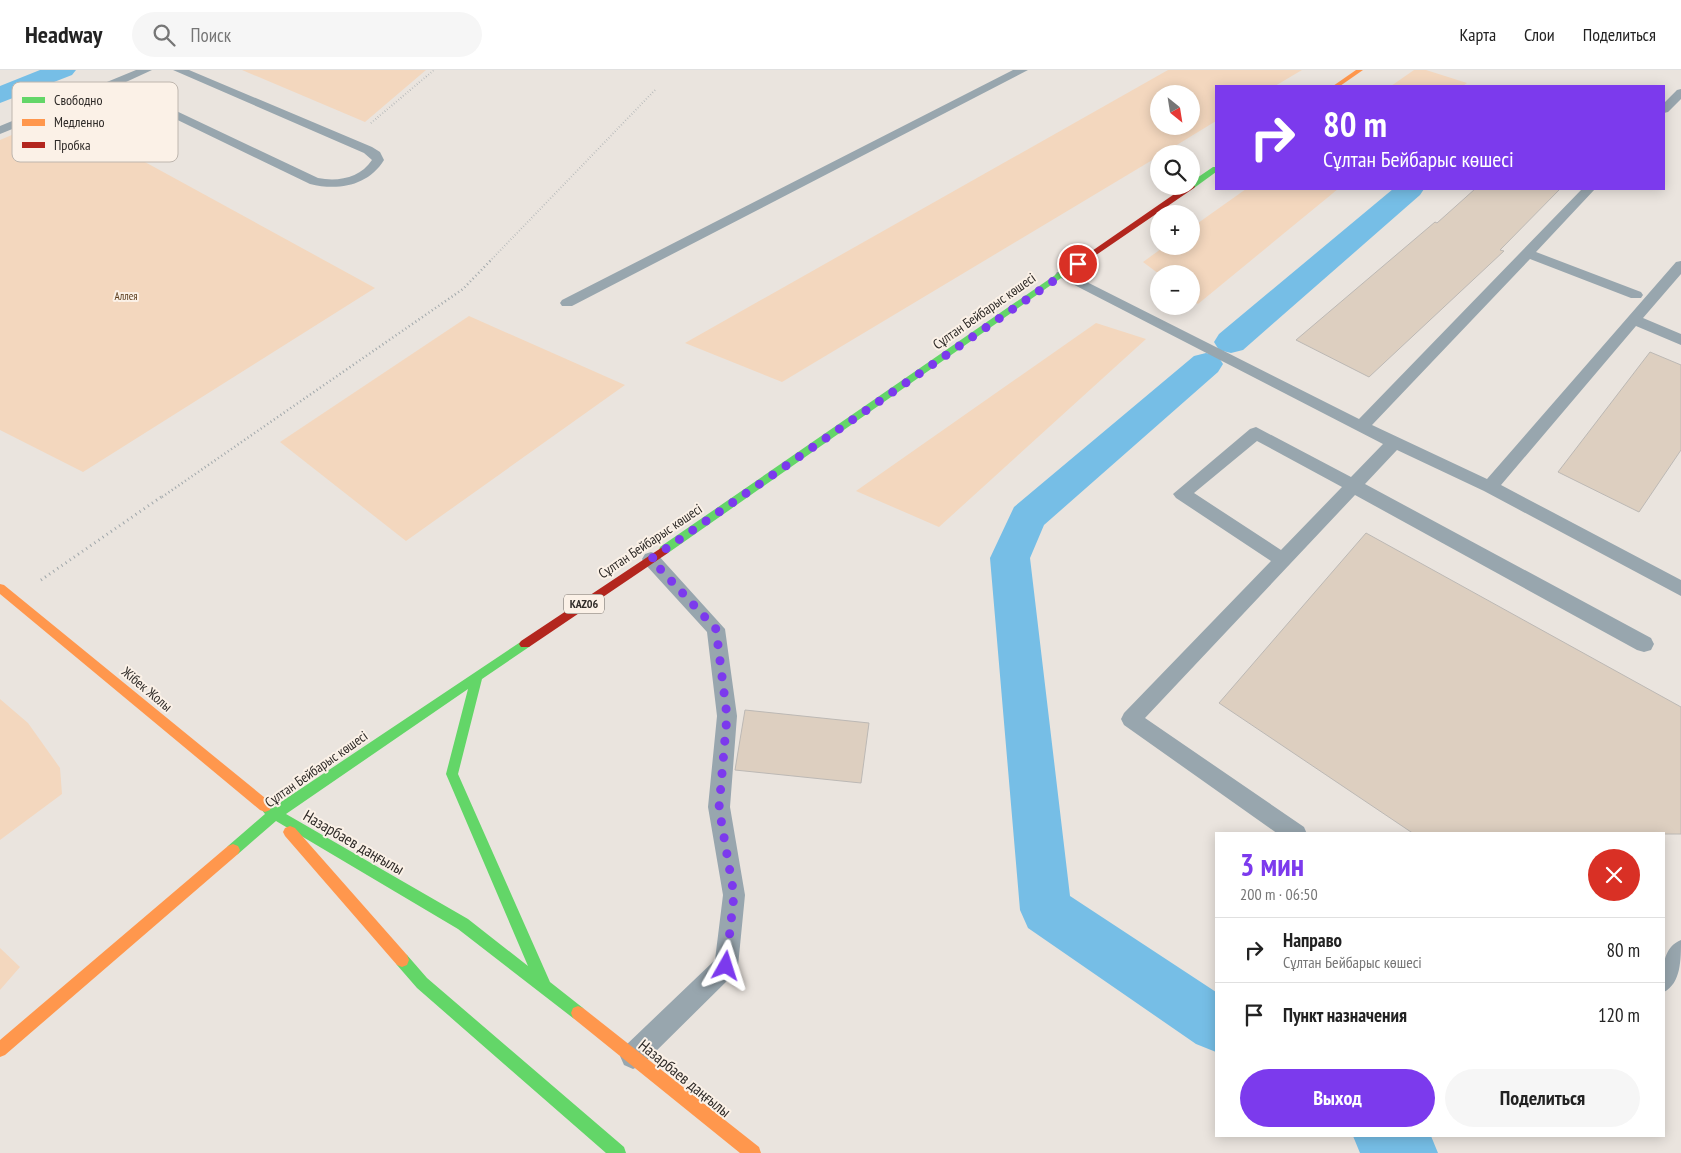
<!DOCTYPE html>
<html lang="ru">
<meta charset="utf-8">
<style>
:root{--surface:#fff;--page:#f6f6f6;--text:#222;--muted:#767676;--line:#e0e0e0;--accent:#7c3aed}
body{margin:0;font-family:"PT Sans Narrow",sans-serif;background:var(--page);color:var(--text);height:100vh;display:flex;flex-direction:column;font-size:19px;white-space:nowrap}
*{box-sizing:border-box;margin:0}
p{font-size:16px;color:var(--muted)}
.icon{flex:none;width:28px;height:28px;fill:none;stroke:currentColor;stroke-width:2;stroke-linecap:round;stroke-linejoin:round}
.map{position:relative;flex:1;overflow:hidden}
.side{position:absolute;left:1215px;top:762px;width:450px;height:305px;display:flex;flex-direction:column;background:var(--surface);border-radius:0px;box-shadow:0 2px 12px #0003}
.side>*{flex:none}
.top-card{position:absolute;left:1215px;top:15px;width:450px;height:105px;border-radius:0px;box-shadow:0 2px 12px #0003;background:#7c3aed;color:#fff;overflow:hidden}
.needle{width:32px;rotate:150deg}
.controls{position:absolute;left:1150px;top:15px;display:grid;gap:10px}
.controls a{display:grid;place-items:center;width:50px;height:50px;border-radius:50%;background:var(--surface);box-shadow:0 2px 12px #0003;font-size:25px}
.pin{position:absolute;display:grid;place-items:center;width:42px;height:42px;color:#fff;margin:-21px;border:2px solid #fff;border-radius:50%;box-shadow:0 1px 5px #0007}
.me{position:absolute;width:55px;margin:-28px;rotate:6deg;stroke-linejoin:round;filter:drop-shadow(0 0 4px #0008)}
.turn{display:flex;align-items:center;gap:18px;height:105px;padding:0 25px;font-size:22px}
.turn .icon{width:65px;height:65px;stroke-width:2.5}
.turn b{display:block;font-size:35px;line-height:42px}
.round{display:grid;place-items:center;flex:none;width:52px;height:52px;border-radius:26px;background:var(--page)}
.headline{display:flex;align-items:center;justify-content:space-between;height:85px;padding:0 25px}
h1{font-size:30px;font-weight:700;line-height:38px;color:var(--accent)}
.action{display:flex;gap:10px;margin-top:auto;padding:10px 25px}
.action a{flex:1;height:58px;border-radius:30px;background:var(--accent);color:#fff;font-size:20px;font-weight:700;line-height:58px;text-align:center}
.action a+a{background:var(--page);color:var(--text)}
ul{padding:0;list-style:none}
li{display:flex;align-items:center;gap:15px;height:65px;padding:0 25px;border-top:1px solid var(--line)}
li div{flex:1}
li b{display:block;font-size:19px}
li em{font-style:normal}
header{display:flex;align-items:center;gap:30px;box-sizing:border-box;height:70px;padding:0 25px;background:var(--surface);border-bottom:1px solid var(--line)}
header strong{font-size:24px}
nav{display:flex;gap:28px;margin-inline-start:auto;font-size:18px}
.search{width:350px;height:45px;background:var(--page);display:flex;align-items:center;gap:12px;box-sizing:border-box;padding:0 18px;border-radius:28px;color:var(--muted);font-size:19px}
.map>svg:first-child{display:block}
.green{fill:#f3d7be;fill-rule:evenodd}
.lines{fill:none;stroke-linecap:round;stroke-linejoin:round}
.canal{fill:#76bee6;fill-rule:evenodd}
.building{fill:#ddcfc0;stroke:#bcb8b4}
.path-far2{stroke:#a0a7aa;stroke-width:2;stroke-dasharray:0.5 2.5;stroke-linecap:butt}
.path-far1{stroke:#a0a7aa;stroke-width:2.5;stroke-dasharray:1 3;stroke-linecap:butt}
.path{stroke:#a0a7aa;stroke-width:3;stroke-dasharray:1 4;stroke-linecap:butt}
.lane{fill:#98a6ae;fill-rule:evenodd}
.fast{fill:#63d668;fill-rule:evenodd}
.slow{fill:#ff974d;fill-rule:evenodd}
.jam{fill:#b3261e;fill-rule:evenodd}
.route{stroke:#7c3aed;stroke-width:9;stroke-dasharray:0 16.2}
.labels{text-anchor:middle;stroke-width:4;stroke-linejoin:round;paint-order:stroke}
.far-park-label{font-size:11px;fill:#5a3b1b;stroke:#fbf1e7}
.shield{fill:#fbf1e7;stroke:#6c6661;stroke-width:1}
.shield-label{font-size:12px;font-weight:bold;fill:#2f2b28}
.street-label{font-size:14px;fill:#2f2b28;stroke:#fbf1e7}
.near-street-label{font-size:16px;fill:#2f2b28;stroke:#fbf1e7}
.key{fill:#fbf1e7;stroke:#beb6ae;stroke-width:1}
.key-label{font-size:14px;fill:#2f2b28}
</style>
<header>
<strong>Headway</strong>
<div class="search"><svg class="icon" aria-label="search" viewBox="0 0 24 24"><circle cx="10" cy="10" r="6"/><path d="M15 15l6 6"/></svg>Поиск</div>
<nav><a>Карта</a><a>Слои</a><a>Поделиться</a></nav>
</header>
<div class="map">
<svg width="1681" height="1083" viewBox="0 0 1681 1083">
<rect width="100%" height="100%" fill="#eae4de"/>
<!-- green -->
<path class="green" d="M 242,0 L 426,0 L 365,52 Z
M 1168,0 L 1302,0 L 1275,16 L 1216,16 L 1216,51 L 1162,84 L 1159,84 L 1159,86 L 782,312 L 685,273 ZM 1159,24 L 1191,24 L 1191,56 L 1159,56 Z
M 1414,0 L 1426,0 L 1467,13 L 1463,16 L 1391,16 Z
M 59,45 L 375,218 L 83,402 L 0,360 L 0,70 Z
M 1246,119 L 1338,119 L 1198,234 L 1191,229 L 1191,204 L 1159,204 L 1143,192 L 1165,176 L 1191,176 L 1191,158 Z
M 469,246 L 625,315 L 406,471 L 280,372 Z
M 1096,253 L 1146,269 L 939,457 L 856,421 Z
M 0,629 L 28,653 L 60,698 L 62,724 L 0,770 Z
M 0,878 L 20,897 L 0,920 Z"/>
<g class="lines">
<!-- canal -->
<path class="canal" d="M 40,0 L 76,0 L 72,5 L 0,33 L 0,16 Z
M 1393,119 L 1424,119 L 1420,125 L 1243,280 L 1231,283 L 1219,280 L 1214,272 L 1219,264 Z
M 1206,283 L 1218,286 L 1223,294 L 1218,302 L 1044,455 L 1030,488 L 1070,826 L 1216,922 L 1216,982 L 1196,974 L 1028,858 L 1020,840 L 990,488 L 1014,437 L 1194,286 Z
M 1353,1066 L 1431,1066 L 1438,1083 L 1360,1083 Z"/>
</g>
<!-- building -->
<path class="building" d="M 1475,119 L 1560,119 L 1500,180 L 1504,181 L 1369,307 L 1296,270 L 1435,152 L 1437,153 Z
M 1650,282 L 1681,295 L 1681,380 L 1639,442 L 1558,402 Z
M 1366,463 L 1681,637 L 1681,764 L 1414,764 L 1219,633 Z
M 745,640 L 869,653 L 861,713 L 735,700 Z"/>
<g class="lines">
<!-- path-far2 -->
<path class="path-far2" d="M 371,53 L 434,0
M 490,191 L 655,20"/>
<!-- path-far1 -->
<path class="path-far1" d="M 162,427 L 463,219 L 492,189"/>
<!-- path -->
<path class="path" d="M 41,510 L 164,425"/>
<!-- lane -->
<path class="lane" d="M 136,0 L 152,0 L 113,18 L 132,20 L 318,108 C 338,112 360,108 372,90 L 364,83 L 173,0 L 189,0 L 372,77 L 380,82 L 384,90 C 368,116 338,121 310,114 L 126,25 L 99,24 L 0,64 L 0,56 Z
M 1013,0 L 1028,0 L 572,236 L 562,236 L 560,233 L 562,230 Z
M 1681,19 L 1681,29 L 1668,42 L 1664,43 L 1664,33 L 1677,20 Z
M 1582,119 L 1595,119 L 1536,182 L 1641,222 L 1643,225 L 1641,228 L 1631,228 L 1530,189 L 1372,355 L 1487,409 L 1676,192 L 1681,191 L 1681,204 L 1643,248 L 1681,264 L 1681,275 L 1636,256 L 1501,415 L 1681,510 L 1681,526 L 1484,421 L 1397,380 L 1365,414 L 1651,568 L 1654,574 L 1651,580 L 1644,582 L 1637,580 L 1355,425 L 1145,648 L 1304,757 L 1307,764 L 1278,764 L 1124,655 L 1121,649 L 1124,643 L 1271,491 L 1176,428 L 1173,424 L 1250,359 L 1256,357 L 1351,407 L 1383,374 L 1055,205 L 1057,202 L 1067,202 L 1359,349 ZM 1257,371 L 1342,417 L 1281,480 L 1194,423 Z
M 651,482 L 657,484 L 725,559 L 737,646 L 730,737 L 745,825 L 738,896 L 734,904 L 642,995 L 633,999 L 624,995 L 620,986 L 624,977 L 715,890 L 723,825 L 708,737 L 717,646 L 707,562 L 645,494 L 642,489 L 645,484 Z
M 1681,870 C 1681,890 1681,913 1664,922 C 1663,903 1660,879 1681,870 Z"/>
<!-- fast -->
<path class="fast" d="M 1213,97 L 1216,97 L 1216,102 L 1194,118 L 1188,118 L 1187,116 L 1191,116 L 1191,112 Z
M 1077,190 L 1083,190 L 1084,192 L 668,483 L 660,483 L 659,480 L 660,477 Z
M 525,569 L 529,571 L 531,574 L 529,577 L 482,609 L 458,704 L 550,912 L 583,938 L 585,943 L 583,948 L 578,950 L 573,948 L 458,859 L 276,751 L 238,784 L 233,786 L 228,784 L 226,780 L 228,776 L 265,744 L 259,736 L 260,732 L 265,730 L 275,736 ZM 468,619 L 446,704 L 528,896 L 468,849 L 286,744 Z
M 402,883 L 407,885 L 427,908 L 624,1077 L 626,1083 L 606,1083 L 417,918 L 397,895 L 395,890 L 397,885 Z"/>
<!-- slow -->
<path class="slow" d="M 1356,0 L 1363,0 L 1340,16 L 1333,16 Z
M 0,514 L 4,515 L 270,732 L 271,736 L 270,740 L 265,742 L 260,740 L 0,524 Z
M 290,756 L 295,758 L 407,885 L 409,890 L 407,895 L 402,897 L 397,895 L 285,766 L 283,762 L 285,758 Z
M 233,774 L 238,776 L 240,780 L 238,784 L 5,985 L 0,987 L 0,970 L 228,776 Z
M 578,936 L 583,938 L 759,1077 L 761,1083 L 740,1083 L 573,948 L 571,943 L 573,938 Z"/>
<!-- jam -->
<path class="jam" d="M 1191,114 L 1195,116 L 1194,118 L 1083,194 L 1077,194 L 1076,192 L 1186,116 L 1191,116 Z
M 664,476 L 669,480 L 668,483 L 529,577 L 521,577 L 519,574 L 521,571 Z"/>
</g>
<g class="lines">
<!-- route -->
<path class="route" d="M 726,896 L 734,825 L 719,738 L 727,646 L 716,559 L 651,489 L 1078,194"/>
</g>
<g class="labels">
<!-- far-park labels -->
<g class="far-park-label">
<text x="126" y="230">Аллея</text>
</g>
<!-- shield labels -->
<rect class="shield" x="564" y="524.5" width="40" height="19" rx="4"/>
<g class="shield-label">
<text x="584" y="538">KAZ06</text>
</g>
<!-- street labels -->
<g class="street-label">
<text transform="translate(984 241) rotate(-35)" y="5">Сұлтан Бейбарыс көшесі</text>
<text transform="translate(650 471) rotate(-34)" y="5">Сұлтан Бейбарыс көшесі</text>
<text transform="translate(147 619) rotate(40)" y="5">Жібек Жолы</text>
<text transform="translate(316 699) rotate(-35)" y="5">Сұлтан Бейбарыс көшесі</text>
</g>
<!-- near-street labels -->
<g class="near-street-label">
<text transform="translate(354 772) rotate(30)" y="6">Назарбаев даңғылы</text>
<text transform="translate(685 1008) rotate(39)" y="6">Назарбаев даңғылы</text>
</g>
</g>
<!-- legend -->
<rect x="12" y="12" width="166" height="80" rx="8" class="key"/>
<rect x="22" y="27" width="23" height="6" fill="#63d668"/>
<rect x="22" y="49" width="23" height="7" fill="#ff974d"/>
<rect x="22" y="72" width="23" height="6" fill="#b3261e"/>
<g class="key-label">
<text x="54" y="35">Свободно</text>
<text x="54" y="57">Медленно</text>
<text x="54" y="80">Пробка</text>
</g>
</svg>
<div class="controls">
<a><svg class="needle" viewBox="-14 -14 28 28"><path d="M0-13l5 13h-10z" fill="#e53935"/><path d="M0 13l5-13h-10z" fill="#767676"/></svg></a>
<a><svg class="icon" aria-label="search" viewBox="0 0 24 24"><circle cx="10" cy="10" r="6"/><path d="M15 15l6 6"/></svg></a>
<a>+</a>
<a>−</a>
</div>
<div class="pin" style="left:1078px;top:194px;background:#d93025"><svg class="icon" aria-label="arrive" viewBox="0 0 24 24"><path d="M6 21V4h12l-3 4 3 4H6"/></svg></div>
<svg class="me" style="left:726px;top:896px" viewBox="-20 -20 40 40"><path d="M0-17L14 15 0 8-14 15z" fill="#7c3aed" stroke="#fff" stroke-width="4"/></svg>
<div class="top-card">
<div class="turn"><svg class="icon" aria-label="right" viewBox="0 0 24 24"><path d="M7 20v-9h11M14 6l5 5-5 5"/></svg><div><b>80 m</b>Сұлтан Бейбарыс көшесі</div></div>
</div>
<section class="side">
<div class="headline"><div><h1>3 мин</h1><p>200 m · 06:50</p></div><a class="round" style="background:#d93025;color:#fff"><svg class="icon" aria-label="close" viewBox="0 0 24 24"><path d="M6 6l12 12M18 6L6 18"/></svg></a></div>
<ul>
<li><svg class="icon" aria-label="right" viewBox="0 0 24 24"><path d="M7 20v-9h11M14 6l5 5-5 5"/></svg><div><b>Направо</b><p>Сұлтан Бейбарыс көшесі</p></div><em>80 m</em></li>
<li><svg class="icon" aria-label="arrive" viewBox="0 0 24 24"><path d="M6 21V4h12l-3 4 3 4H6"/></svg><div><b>Пункт назначения</b></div><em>120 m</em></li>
</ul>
<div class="action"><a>Выход</a><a>Поделиться</a></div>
</section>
</div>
